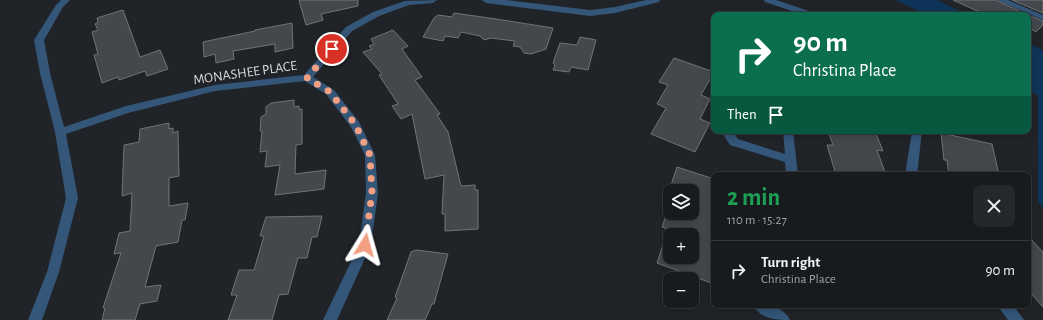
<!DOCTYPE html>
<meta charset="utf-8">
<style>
:root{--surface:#181b1e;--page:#25282b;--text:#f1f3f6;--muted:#9fa1a4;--line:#36393c}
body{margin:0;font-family:"Alegreya Sans",sans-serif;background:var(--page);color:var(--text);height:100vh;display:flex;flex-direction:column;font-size:15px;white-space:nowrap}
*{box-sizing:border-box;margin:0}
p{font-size:13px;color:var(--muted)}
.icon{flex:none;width:22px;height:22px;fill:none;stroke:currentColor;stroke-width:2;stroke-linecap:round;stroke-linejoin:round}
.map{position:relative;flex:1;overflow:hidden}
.details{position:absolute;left:711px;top:172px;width:320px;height:136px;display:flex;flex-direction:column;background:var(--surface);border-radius:8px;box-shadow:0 2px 10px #0003,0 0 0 1px var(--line)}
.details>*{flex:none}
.top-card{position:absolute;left:711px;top:12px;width:320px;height:122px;border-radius:8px;box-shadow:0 2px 10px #0003,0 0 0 1px var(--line);background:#0b6e4f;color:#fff;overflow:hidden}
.controls{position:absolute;left:663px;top:184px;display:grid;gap:8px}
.controls a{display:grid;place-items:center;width:36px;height:36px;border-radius:8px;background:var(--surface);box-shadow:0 2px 10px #0003,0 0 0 1px var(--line);font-size:20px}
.pin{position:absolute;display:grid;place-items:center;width:34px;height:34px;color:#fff;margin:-17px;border:2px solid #fff;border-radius:50%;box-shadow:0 1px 4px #0007}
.me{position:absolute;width:44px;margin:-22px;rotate:8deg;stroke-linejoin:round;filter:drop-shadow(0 0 3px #0008)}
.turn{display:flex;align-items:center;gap:14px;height:84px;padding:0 16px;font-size:18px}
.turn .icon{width:52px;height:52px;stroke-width:2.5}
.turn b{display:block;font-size:28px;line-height:34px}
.then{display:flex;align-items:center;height:38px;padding:0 16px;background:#0003;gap:8px;font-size:15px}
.round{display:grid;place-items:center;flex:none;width:42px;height:42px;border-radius:8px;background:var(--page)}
.summary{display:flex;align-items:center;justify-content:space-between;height:68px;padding:0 16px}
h1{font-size:24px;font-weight:600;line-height:30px;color:#1e9e55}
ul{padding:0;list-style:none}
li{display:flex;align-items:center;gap:12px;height:60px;padding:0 16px;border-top:1px solid var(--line)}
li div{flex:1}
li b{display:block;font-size:15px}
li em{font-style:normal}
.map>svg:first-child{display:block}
.green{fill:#0e3559}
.building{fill:#44484d;stroke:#6f7478;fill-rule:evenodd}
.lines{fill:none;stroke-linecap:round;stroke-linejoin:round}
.service{fill:#345679;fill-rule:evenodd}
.minor{fill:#345679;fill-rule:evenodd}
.route{stroke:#f39f83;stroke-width:7;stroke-dasharray:0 12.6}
.labels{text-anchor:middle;stroke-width:3;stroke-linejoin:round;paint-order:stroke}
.street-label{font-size:14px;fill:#d9dbde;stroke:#202428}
</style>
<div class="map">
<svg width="1043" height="320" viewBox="0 0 1043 320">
<rect width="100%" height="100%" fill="#202428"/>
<!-- green -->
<path class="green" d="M 896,0 L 937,0 L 968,15 L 926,15 Z
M 1028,43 L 1043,50 L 1043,207 L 1038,202 L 1038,96 L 1028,89 Z"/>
<!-- building -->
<path class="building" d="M 299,0 L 358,0 L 358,6 L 321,14 L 323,20 L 306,25 Z
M 953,0 L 996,0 L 1028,15 L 986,15 Z
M 1012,0 L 1043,0 L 1043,13 Z
M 123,10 L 140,57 L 160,50 L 168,69 L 147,76 L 145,71 L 119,80 L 118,77 L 102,83 L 94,55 L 98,54 L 92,32 L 98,30 L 95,24 L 98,22 L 97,18 Z
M 454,13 L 496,19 L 553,28 L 546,49 L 531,54 L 524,53 L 520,47 L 513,46 L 515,41 L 491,38 L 484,40 L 480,36 L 461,32 L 458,38 L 445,36 L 443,41 L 423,37 L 434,18 L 438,15 L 452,17 Z
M 1028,15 L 1043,21 L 1043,25 L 1036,32 L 1028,27 Z
M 292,23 L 293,48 L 275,52 L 275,44 L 233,51 L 234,59 L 216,63 L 215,54 L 204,57 L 203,42 L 255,31 L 255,30 Z
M 393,30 L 408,46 L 402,49 L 422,77 L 415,80 L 440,114 L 437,115 L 448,132 L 461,186 L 475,185 L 475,190 L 478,190 L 478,229 L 445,231 L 445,214 L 442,214 L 444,175 L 425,179 L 412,114 L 401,119 L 392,106 L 398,104 L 379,75 L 382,74 L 363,52 L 372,49 L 369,46 L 374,44 L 371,39 Z
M 580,37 L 596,40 L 588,70 L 571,67 L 569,72 L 553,70 L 555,65 L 553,63 L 560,43 L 577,45 Z
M 674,58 L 714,72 L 701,95 L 710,99 L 700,119 L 710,123 L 695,152 L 651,134 L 666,108 L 657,104 L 668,85 L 659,82 Z
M 294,100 L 294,107 L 299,106 L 299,110 L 302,109 L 302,144 L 296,145 L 295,174 L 326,170 L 324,189 L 275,195 L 280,165 L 265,167 L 267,151 L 260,152 L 262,131 L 260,131 L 261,117 L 266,114 L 266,107 L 271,103 Z
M 169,123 L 169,129 L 173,128 L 173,133 L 178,131 L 179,176 L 169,178 L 169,206 L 188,203 L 185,220 L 182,220 L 178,242 L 156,246 L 145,287 L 161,285 L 157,301 L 140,304 L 135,320 L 102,320 L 105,308 L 103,308 L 121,253 L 114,254 L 119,233 L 130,231 L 132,193 L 122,196 L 124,145 L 139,142 L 140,129 Z
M 828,131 L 875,131 L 883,151 L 877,150 L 886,175 L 836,175 L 827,145 L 833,145 Z
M 941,133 L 992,144 L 999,175 L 949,175 L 947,160 L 944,160 Z
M 677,167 L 714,179 L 714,284 L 657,263 L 668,229 L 662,227 L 670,204 L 670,213 L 692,213 L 692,191 L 670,191 L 670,198 L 667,197 ZM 670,235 L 692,235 L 692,257 L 670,257 Z
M 322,216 L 317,237 L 312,237 L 307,258 L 298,258 L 288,294 L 279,295 L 272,320 L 228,320 L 237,295 L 231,295 L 239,270 L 254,270 L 264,236 L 260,236 L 266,217 Z
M 1028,236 L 1043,252 L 1043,307 L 1028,290 Z
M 416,250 L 448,254 L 434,304 L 432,304 L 425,320 L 387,320 L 397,298 L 395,297 L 411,252 Z"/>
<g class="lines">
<!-- service -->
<path class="service" d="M 997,0 L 1008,0 L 1043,15 L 1043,20 Z"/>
<!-- minor -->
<path class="minor" d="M 61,0 L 70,0 L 63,7 L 44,40 L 50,73 L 64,127 L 126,106 L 215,85 L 304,75 L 346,27 L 373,12 L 405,1 L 437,0 L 433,3 L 409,5 L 379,16 L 352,31 L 313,77 L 334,90 L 359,122 L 375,155 L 378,193 L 371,245 L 337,320 L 323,320 L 359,245 L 366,193 L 365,155 L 351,127 L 326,94 L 305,81 L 215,91 L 128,113 L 66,134 L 78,198 L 59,272 L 42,320 L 28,320 L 47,272 L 66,198 L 55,132 L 40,73 L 34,40 L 56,5 Z
M 482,0 L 506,0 L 590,10 L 615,7 L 646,0 L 660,0 L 659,2 L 615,13 L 590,16 L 486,3 Z
M 764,0 L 776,0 L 815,13 L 816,15 L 804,15 L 765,2 Z
M 721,131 L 732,131 L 738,139 L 785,154 L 783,131 L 793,131 L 798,175 L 786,175 L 785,162 L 730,145 Z
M 912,131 L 922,131 L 917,175 L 905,175 Z
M 753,305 C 767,305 784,306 790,320 C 776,320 760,319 753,305 Z
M 997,305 L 1013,305 L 1024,320 L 1008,320 Z"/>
</g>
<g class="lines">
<!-- route -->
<path class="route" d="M 332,49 L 307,78 L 330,92 L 355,124 L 370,155 L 372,193 L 365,245"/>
</g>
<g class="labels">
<!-- street labels -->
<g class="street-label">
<text transform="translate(245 72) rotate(-8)" y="5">MONASHEE PLACE</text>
</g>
</g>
</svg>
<div class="controls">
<a><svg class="icon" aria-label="layers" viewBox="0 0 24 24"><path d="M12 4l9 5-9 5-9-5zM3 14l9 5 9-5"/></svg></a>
<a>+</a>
<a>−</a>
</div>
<div class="pin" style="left:332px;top:49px;background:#d93025"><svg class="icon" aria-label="arrive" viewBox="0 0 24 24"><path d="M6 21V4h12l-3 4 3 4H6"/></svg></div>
<svg class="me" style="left:365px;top:245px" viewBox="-20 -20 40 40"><path d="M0-17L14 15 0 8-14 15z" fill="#f39f83" stroke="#fff" stroke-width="4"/></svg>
<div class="top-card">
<div class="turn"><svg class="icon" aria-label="right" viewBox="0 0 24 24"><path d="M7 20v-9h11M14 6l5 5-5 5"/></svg><div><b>90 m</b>Christina Place</div></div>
<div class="then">Then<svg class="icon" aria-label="arrive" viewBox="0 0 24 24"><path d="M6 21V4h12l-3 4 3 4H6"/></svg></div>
</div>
<section class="details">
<div class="summary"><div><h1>2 min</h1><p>110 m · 15:27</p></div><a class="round"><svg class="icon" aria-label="close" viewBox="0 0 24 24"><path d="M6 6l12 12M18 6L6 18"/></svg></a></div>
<ul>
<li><svg class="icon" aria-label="right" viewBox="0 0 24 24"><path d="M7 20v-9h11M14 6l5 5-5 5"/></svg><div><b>Turn right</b><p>Christina Place</p></div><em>90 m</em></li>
</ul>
</section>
</div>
